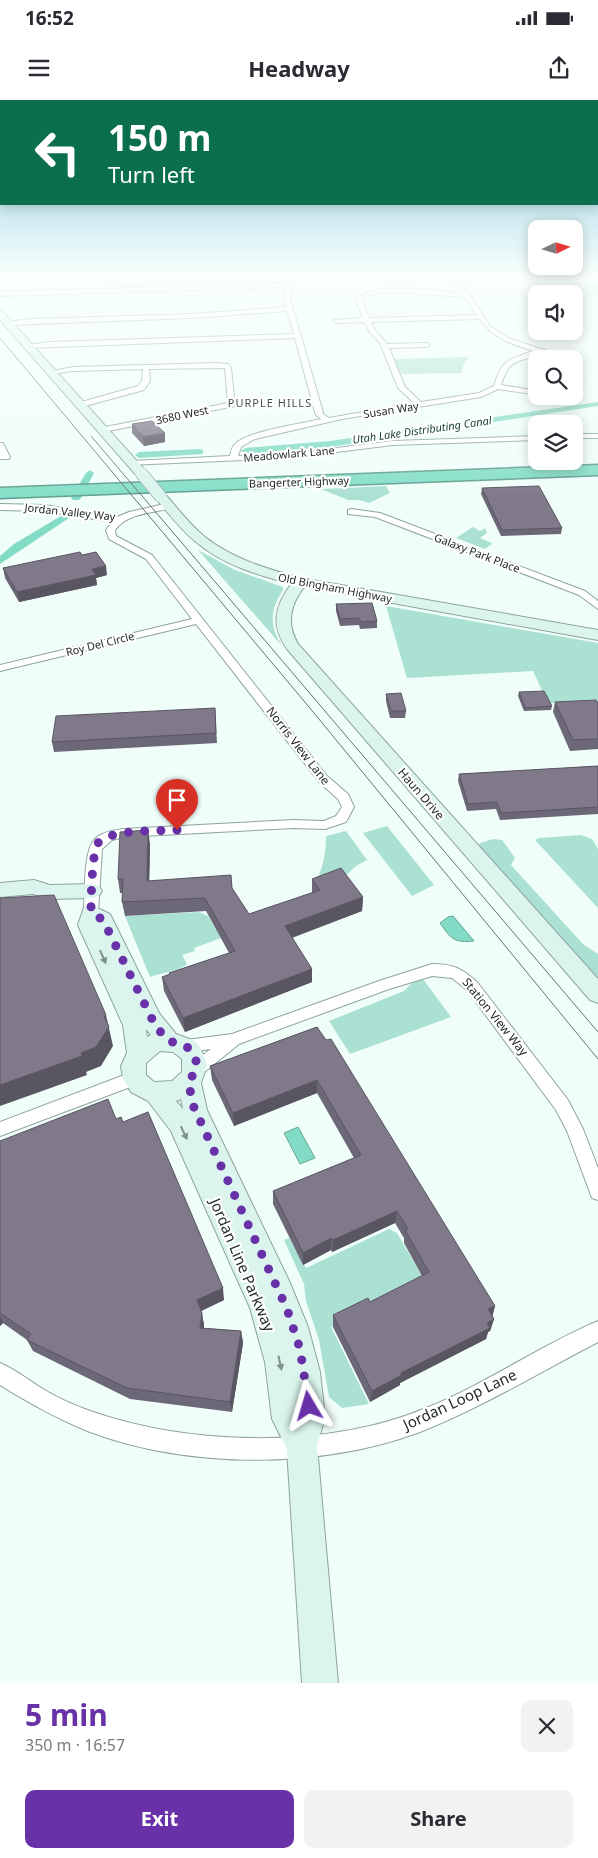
<!DOCTYPE html>
<meta charset="utf-8">
<style>
:root{--surface:#fff;--page:#f2f2f3;--text:#2b2b33;--muted:#7c7c81;--accent:#6831a7}
body{margin:0;font-family:"Noto Sans",sans-serif;background:var(--page);color:var(--text);height:100vh;display:flex;flex-direction:column;font-size:19px;white-space:nowrap}
*{box-sizing:border-box;margin:0}
p{font-size:16px;color:var(--muted)}
.icon{flex:none;width:28px;height:28px;fill:none;stroke:currentColor;stroke-width:2;stroke-linecap:round;stroke-linejoin:round}
.map{position:relative;height:1583px;overflow:hidden}
.side{display:flex;flex-direction:column;background:var(--surface);flex:1}
.side>*{flex:none}
.banner{position:absolute;left:0px;top:0px;width:599px;height:105px;box-shadow:0 2px 12px #0003;background:#0b6e4f;color:#fff;overflow:hidden}
.needle{width:32px;rotate:85deg}
.buttons{position:absolute;left:528px;top:120px;display:grid;gap:10px}
.buttons a{display:grid;place-items:center;width:55px;height:55px;border-radius:10px;background:var(--surface);box-shadow:0 2px 12px #0003;font-size:25px}
.pin{position:absolute;display:grid;place-items:center;width:42px;height:42px;color:#fff;margin:-51px -21px;border-radius:50% 50% 50% 0;rotate:-45deg;box-shadow:0 0 5px #0007}
.pin .icon{rotate:45deg}
.me{position:absolute;width:55px;margin:-28px;rotate:353deg;stroke-linejoin:round;filter:drop-shadow(0 0 4px #0008)}
.turn{display:flex;align-items:center;gap:18px;height:105px;padding:0 25px;font-size:22px}
.turn .icon{width:65px;height:65px;stroke-width:2.5}
.turn b{display:block;font-size:35px;line-height:42px}
.round{display:grid;place-items:center;flex:none;width:52px;height:52px;border-radius:10px;background:var(--page)}
.headline{display:flex;align-items:center;justify-content:space-between;height:85px;padding:0 25px}
h1{font-size:30px;font-weight:700;line-height:38px;color:var(--accent)}
.cta{display:flex;gap:10px;margin-top:auto;padding:10px 25px}
.cta a{flex:1;height:58px;border-radius:10px;background:var(--accent);color:#fff;font-size:20px;font-weight:700;line-height:58px;text-align:center}
.cta a+a{background:var(--page);color:var(--text)}
.status{display:flex;justify-content:space-between;align-items:center;height:35px;padding:0 25px;background:var(--surface);direction:ltr}
.status svg{height:14px;fill:currentColor}
header{display:flex;justify-content:space-between;align-items:center;height:65px;padding:0 25px;background:var(--surface);font-size:22px;font-weight:700}
.map>svg:first-child{display:block}
.green{fill:#abe1d2}
.water{fill:#82dbc4;stroke:#66a696}
.lines{fill:none;stroke-linecap:round;stroke-linejoin:round}
.canal{fill:#82dbc4;fill-rule:evenodd}
.street-casing{stroke:#8ea39d;stroke-width:2}
.secondary-casing{stroke:#8ea39d;stroke-width:2}
.highway-casing{stroke:#64a091;stroke-width:3}
.street{fill:#fff;fill-rule:evenodd}
.secondary{fill:#dbf5ee;fill-rule:evenodd}
.highway{fill:#86dfc8;fill-rule:evenodd}
.tram{stroke:#687270;stroke-width:1}
.secondary-bridge-casing{stroke:#8ea39d;stroke-width:13;stroke-linecap:butt}
.secondary-bridge{stroke:#dbf5ee;stroke-width:12}
.wall{fill:#6d6877}
.shaded-wall{fill:#595561}
.building{fill:#7f798a;stroke:#595561}
.oneway{fill:#80908c}
.route{stroke:#6831a7;stroke-width:9;stroke-dasharray:0 16.2}
.labels{text-anchor:middle;stroke-width:4.5;stroke-linejoin:round;paint-order:stroke}
.far-neighbourhood-label{font-size:11px;letter-spacing:1px;fill:#41544f;stroke:#fff}
.far-street-label{font-size:11px;fill:#242c2a;stroke:#fff}
.far-water-label{font-size:11px;font-style:italic;fill:#1b443a;stroke:#fff}
.street-label{font-size:12px;fill:#242c2a;stroke:#fff}
.near-street-label{font-size:15px;fill:#242c2a;stroke:#fff}
</style>
<div class="status"><b>16:52</b><svg viewBox="0 0 49 12"><path d="M0 12V9h3v3zM5 12V6h3v6zM10 12V3h3v9zM15 12V0h3v12zM26 1h20v11H26zM47 4h2v5h-2z"/></svg></div>
<header><svg class="icon" aria-label="menu" viewBox="0 0 24 24"><path d="M4 6h16M4 12h16M4 18h16"/></svg>Headway<svg class="icon" aria-label="share" viewBox="0 0 24 24"><path d="M12 15V3M7 8l5-5 5 5M5 13v7h14v-7"/></svg></header>
<div class="map">
<svg width="598" height="1583" viewBox="0 0 598 1583">
<rect width="100%" height="100%" fill="#f0fefa"/>
<!-- green -->
<path class="green" d="M 598,182 L 598,197 L 574,197 L 574,194 L 536,194 L 531,188 L 538,184 Z
M 469,257 L 464,264 L 461,273 L 401,274 L 394,259 Z
M 386,386 L 390,393 L 369,403 L 359,400 L 348,400 L 321,389 Z
M 473,427 L 480,431 L 485,428 L 487,433 L 480,438 L 492,443 L 492,444 L 485,449 L 456,438 Z
M 198,450 L 235,470 L 283,487 L 283,490 C 270,509 269,526 282,546 Z
M 386,506 L 598,543 L 598,604 L 548,603 L 533,571 L 407,578 Z
M 387,726 L 434,785 L 412,796 L 363,733 Z
M 346,731 L 367,760 L 356,766 L 343,778 L 314,785 C 323,769 326,754 326,736 Z
M 581,735 L 592,739 L 598,749 L 598,808 L 535,740 L 539,738 Z
M 493,739 L 502,740 L 515,758 L 511,765 L 583,844 L 598,854 L 598,882 L 478,748 L 480,743 Z
M 199,812 L 208,816 L 221,838 L 194,848 L 195,851 L 182,855 L 187,864 C 179,871 161,873 150,877 L 125,816 Z
M 423,879 L 451,917 L 350,954 L 329,921 L 404,891 L 412,883 Z
M 389,1129 L 397,1133 L 426,1183 L 331,1227 L 369,1304 L 342,1308 L 329,1297 L 319,1240 L 306,1201 L 304,1184 L 284,1140 L 289,1138 L 306,1168 Z"/>
<!-- water -->
<path class="water" d="M 453,816 L 474,841 C 454,843 451,839 440,823 L 448,817 Z
M 298,1027 L 315,1058 L 300,1064 L 284,1033 Z"/>
<g class="lines">
<!-- canal -->
<path class="canal" d="M 598,302 L 598,306 L 330,347 L 245,354 L 241,351 L 245,348 L 330,341 Z
M 200,349 L 203,350 L 203,354 L 139,358 L 135,355 L 139,352 Z
M 90,370 L 94,373 L 81,398 L 79,400 L 73,400 L 71,398 L 86,373 Z
M 66,413 L 69,414 L 69,418 L 0,464 L 0,456 L 14,444 Z"/>
<!-- street casing -->
<g class="street-casing">
<path id="street" d="M 451,176 L 457,176 L 491,227 L 508,238 L 545,250 C 523,266 511,252 501,285 L 532,290 L 532,294 L 498,289 L 481,297 L 342,319 L 255,339 L 241,347 L 238,356 L 288,354 L 393,341 L 536,336 L 536,340 L 393,345 L 288,358 L 128,365 L 128,361 L 131,361 L 230,356 C 231,352 231,349 234,345 C 246,331 301,324 321,319 L 316,315 L 314,309 L 295,238 L 28,248 L 26,247 L 26,245 L 51,242 L 294,234 L 287,211 L 192,218 L 9,225 L 7,224 L 7,222 L 30,219 L 192,214 L 286,207 L 283,195 L 287,187 L 0,196 L 0,192 L 286,183 L 285,179 L 290,178 L 293,187 L 289,195 L 322,309 L 323,314 L 329,318 L 414,303 L 398,288 L 380,243 L 369,231 L 365,222 L 336,223 L 333,221 L 334,220 L 363,218 L 356,200 C 375,180 435,191 462,193 ZM 388,192 L 465,197 L 477,215 L 369,218 L 362,200 L 368,195 ZM 480,219 C 492,238 512,244 533,251 C 508,260 502,259 494,286 L 479,293 L 421,302 L 405,287 L 389,248 L 427,247 L 430,245 L 427,243 L 387,244 L 374,229 L 371,222 Z
M 216,263 L 228,264 L 231,268 L 235,306 L 103,332 L 99,330 L 100,328 L 228,303 L 225,268 L 149,269 L 150,281 L 144,290 L 81,307 L 78,307 L 78,303 L 138,286 L 142,281 L 143,269 L 73,271 L 51,274 L 48,272 L 73,267 Z
M 574,334 L 598,334 L 598,338 L 574,338 Z
M 0,343 L 3,343 L 10,357 L 9,359 L 0,359 Z
M 169,403 L 172,404 L 172,408 C 152,413 128,413 115,430 L 116,436 L 152,455 L 327,676 L 348,694 L 354,707 L 346,722 L 325,729 L 294,728 L 124,737 L 112,740 L 102,749 L 98,812 L 96,816 L 86,816 L 84,812 C 85,794 83,751 95,739 C 102,732 114,730 124,729 L 294,720 L 324,721 L 336,716 L 342,707 L 338,699 L 319,682 L 196,524 L 0,571 L 0,565 L 192,519 L 146,459 L 109,439 L 106,430 L 112,422 L 44,411 L 0,410 L 0,404 L 44,405 L 117,417 L 129,412 Z
M 351,409 L 380,413 L 585,491 L 598,501 L 598,509 L 579,495 L 375,417 L 348,414 L 348,410 Z
M 432,864 C 453,864 461,868 477,882 L 568,1000 L 583,1029 L 598,1068 L 598,1100 L 592,1098 L 567,1031 L 556,1010 L 467,890 L 452,878 L 432,876 L 389,889 L 239,944 L 202,974 L 196,976 L 190,974 L 188,969 L 190,964 L 211,949 L 186,952 L 180,951 L 178,946 L 180,941 L 186,940 L 232,934 L 379,881 Z
M 135,971 L 141,973 L 143,978 L 141,983 L 0,1036 L 0,1022 Z
M 598,1221 L 598,1242 C 540,1272 481,1308 420,1332 C 320,1369 190,1369 90,1332 C 58,1319 29,1303 0,1285 L 0,1263 C 17,1270 32,1283 48,1292 C 62,1300 79,1307 93,1312 C 193,1346 328,1349 426,1308 C 486,1284 539,1246 598,1221 Z"/>
</g>
<!-- secondary casing -->
<g class="secondary-casing">
<path id="secondary" d="M 0,211 L 3,212 L 145,370 L 147,373 L 145,376 L 137,376 L 0,220 Z
M 161,393 L 165,394 C 178,409 190,425 205,437 C 233,459 267,469 301,478 L 598,530 L 598,540 L 304,487 C 290,506 286,523 298,544 L 598,879 L 598,903 L 590,900 L 287,549 C 270,525 275,506 291,484 C 258,475 223,465 196,442 C 181,430 169,414 157,400 L 155,397 Z
M 34,780 L 50,785 L 92,784 L 99,786 L 102,791 L 99,796 L 92,798 L 49,799 L 33,794 L 0,797 L 0,783 Z
M 91,805 L 110,814 L 159,913 L 176,934 L 195,941 L 201,949 L 207,965 L 201,983 L 207,1010 L 290,1183 L 308,1227 L 320,1272 L 325,1317 L 317,1346 L 338,1583 L 302,1583 L 287,1349 L 272,1319 L 265,1262 L 250,1208 L 171,1031 L 148,1001 L 131,992 L 123,978 L 121,966 L 127,953 L 123,925 L 78,825 L 84,807 ZM 146,929 L 151,935 L 147,937 ZM 160,951 L 173,952 L 182,959 L 182,972 L 172,981 L 154,982 L 146,975 L 146,963 ZM 181,999 L 183,1009 L 176,1001 Z"/>
</g>
<!-- highway casing -->
<g class="highway-casing">
<path id="highway" d="M 598,365 L 598,375 L 0,398 L 0,388 Z"/>
</g>
<!-- street -->
<use href="#street" class="street"/>
<!-- secondary -->
<use href="#secondary" class="secondary"/>
<!-- highway -->
<use href="#highway" class="highway"/>
<!-- tram -->
<path class="tram" d="M 0,238 L 314,613 L 598,959
M 91,336 L 598,932"/>
<!-- secondary-bridge casing -->
<g class="secondary-bridge-casing">
<path id="secondary-bridge" d="M 141,373 L 161,397"/>
</g>
<!-- secondary-bridge -->
<use href="#secondary-bridge" class="secondary-bridge"/>
</g>
<!-- wall -->
<path class="wall" d="M 132,324 L 165,342 L 144,346 L 132,333 Z
M 482,388 L 562,428 L 561,434 L 501,436 L 481,394 Z
M 82,455 L 107,475 L 96,478 L 97,485 L 19,502 L 5,478 L 3,468 Z
M 336,504 L 377,521 L 377,528 L 360,529 L 359,525 L 340,526 L 336,511 Z
M 519,592 L 552,606 L 551,610 L 524,611 L 518,596 Z
M 386,594 L 406,611 L 405,618 L 390,618 L 386,601 Z
M 555,602 L 598,603 L 598,649 L 570,651 L 553,612 Z
M 215,608 L 217,643 L 54,652 L 52,642 Z
M 598,666 L 598,714 L 500,720 L 496,709 L 467,711 L 458,681 L 459,674 Z
M 150,744 L 149,781 L 232,788 L 249,814 L 312,793 L 312,779 L 363,797 L 362,811 L 292,838 L 312,869 L 312,882 L 185,932 L 164,891 L 162,877 L 169,875 L 169,873 L 229,853 L 206,811 L 125,816 L 122,802 L 123,793 L 120,793 L 118,779 Z
M 317,927 L 495,1206 L 492,1216 L 494,1219 L 490,1231 L 488,1232 L 486,1239 L 400,1283 L 400,1285 L 370,1302 L 333,1227 L 333,1215 L 370,1202 L 422,1176 L 404,1143 L 404,1138 L 395,1123 L 332,1152 L 331,1150 L 303,1165 L 273,1104 L 273,1091 L 354,1058 L 317,993 L 234,1026 L 212,980 L 210,966 Z
M 116,1019 L 123,1022 L 224,1200 L 201,1211 L 204,1225 L 204,1228 L 241,1231 L 243,1243 L 232,1312 L 130,1299 L 33,1251 L 27,1240 L 3,1223 L 0,1226 L 0,1041 Z"/>
<!-- shaded-wall -->
<path class="shaded-wall" d="M 165,333 L 165,342 L 144,346 L 143,337 Z
M 106,466 L 107,475 L 96,478 L 97,485 L 19,502 L 17,492 L 92,469 Z
M 148,730 L 150,744 L 149,794 L 147,781 Z
M 363,797 L 362,811 L 285,840 L 285,826 Z
M 312,869 L 312,882 L 185,932 L 183,918 Z
M 106,915 L 113,946 L 101,966 L 86,972 L 87,975 L 0,1006 L 0,985 L 81,953 L 104,916 Z
M 317,980 L 317,993 L 234,1026 L 233,1013 Z
M 397,1111 L 395,1123 L 332,1152 L 333,1140 Z
M 331,1138 L 331,1150 L 303,1165 L 303,1153 Z
M 223,1188 L 224,1200 L 199,1212 L 197,1200 Z
M 495,1206 L 492,1218 L 488,1209 Z
M 202,1213 L 204,1225 L 202,1239 L 200,1228 Z
M 0,1216 L 3,1223 L 0,1226 Z
M 494,1219 L 490,1231 L 488,1232 L 486,1239 L 400,1283 L 400,1285 L 370,1302 L 372,1291 L 401,1273 Z
M 241,1231 L 243,1243 L 232,1312 L 230,1302 Z"/>
<!-- building -->
<path class="building" d="M 152,321 L 165,333 L 143,337 L 132,324 Z
M 539,386 L 562,428 L 502,430 L 482,388 Z
M 80,452 L 82,455 L 96,452 L 106,466 L 92,469 L 96,475 L 17,492 L 3,468 Z
M 372,503 L 377,521 L 361,522 L 359,518 L 340,519 L 336,504 Z
M 544,591 L 552,606 L 525,608 L 519,592 Z
M 401,593 L 406,611 L 391,611 L 386,594 Z
M 596,600 L 598,603 L 598,639 L 573,640 L 555,602 Z
M 215,608 L 216,633 L 52,642 L 56,616 Z
M 598,666 L 598,707 L 501,713 L 497,702 L 468,704 L 459,674 Z
M 148,730 L 147,781 L 231,775 L 232,788 L 249,814 L 320,790 L 312,779 L 341,768 L 363,797 L 285,826 L 312,869 L 183,918 L 162,877 L 170,874 L 169,873 L 235,851 L 205,798 L 122,802 L 123,779 L 118,779 L 120,732 Z
M 54,795 L 106,915 L 104,916 L 109,927 L 96,947 L 81,953 L 82,956 L 0,985 L 0,798 Z
M 317,927 L 326,940 L 331,939 L 495,1206 L 488,1209 L 494,1219 L 487,1223 L 490,1228 L 401,1273 L 402,1275 L 372,1291 L 333,1215 L 368,1198 L 370,1202 L 429,1172 L 405,1130 L 408,1129 L 397,1111 L 333,1140 L 331,1138 L 303,1153 L 273,1091 L 361,1055 L 317,980 L 233,1013 L 210,966 Z
M 108,999 L 116,1019 L 121,1017 L 123,1022 L 148,1012 L 223,1188 L 197,1200 L 202,1213 L 200,1228 L 241,1231 L 230,1302 L 127,1288 L 27,1240 L 31,1234 L 0,1213 L 0,1041 Z"/>
<!-- one-way arrows -->
<defs><path id="oneway-solid" d="M-6-.8H1V-3.2L6.5 0L1 3.2V.8H-6Z" transform="scale(1.25)"/></defs>
<g class="oneway">
<use href="#oneway-solid" transform="translate(103 857) rotate(66)"/>
<use href="#oneway-solid" transform="translate(184 1033) rotate(65)"/>
<use href="#oneway-solid" transform="translate(280 1263) rotate(78)"/>
</g>
<!-- sky -->
<linearGradient id="sky" x2="0" y2="1"><stop stop-color="#7fc4da"/><stop offset="0.44" stop-color="#f8fffd"/><stop offset="1" stop-color="#f8fffd" stop-opacity="0"/></linearGradient>
<rect width="598" height="397" fill="url(#sky)"/>
<g class="lines">
<!-- route -->
<path class="route" d="M 177,730 C 160,731 110,729 98,743 C 92,751 91,799 91,812 L 103,820 L 156,927 L 169,941 L 186,946 L 192,952 L 196,960 L 196,969 L 189,982 L 192,1003 L 287,1209 L 300,1249 L 309,1306"/>
</g>
<g class="labels">
<!-- far-neighbourhood labels -->
<g class="far-neighbourhood-label">
<text x="270" y="307">PURPLE HILLS</text>
</g>
<!-- far-street labels -->
<g class="far-street-label">
<text transform="translate(391 310) rotate(-9)" y="4">Susan Way</text>
<text transform="translate(182 315) rotate(-12)" y="4">3680 West</text>
<text transform="translate(289 354) rotate(-5)" y="4">Meadowlark Lane</text>
<text transform="translate(299 382) rotate(-2)" y="4">Bangerter Highway</text>
<text transform="translate(70 412) rotate(6)" y="4">Jordan Valley Way</text>
<text transform="translate(477 453) rotate(21)" y="4">Galaxy Park Place</text>
<text transform="translate(335 488) rotate(11)" y="4">Old Bingham Highway</text>
<text transform="translate(100 544) rotate(-14)" y="4">Roy Del Circle</text>
</g>
<!-- far-water labels -->
<g class="far-water-label">
<text transform="translate(422 330) rotate(-8)" y="4">Utah Lake Distributing Canal</text>
</g>
<!-- street labels -->
<g class="street-label">
<text transform="translate(298 646) rotate(52)" y="4">Norris View Lane</text>
<text transform="translate(421 694) rotate(49)" y="4">Haun Drive</text>
<text transform="translate(495 917) rotate(51)" y="4">Station View Way</text>
</g>
<!-- near-street labels -->
<g class="near-street-label">
<text transform="translate(242 1165) rotate(67)" y="5">Jordan Line Parkway</text>
<text transform="translate(460 1300) rotate(-25)" y="5">Jordan Loop Lane</text>
</g>
</g>
</svg>
<div class="buttons">
<a><svg class="needle" viewBox="-14 -14 28 28"><path d="M0-13l5 13h-10z" fill="#e53935"/><path d="M0 13l5-13h-10z" fill="#7c7c81"/></svg></a>
<a><svg class="icon" aria-label="sound" viewBox="0 0 24 24"><path d="M4 9h4l5-4v14l-5-4H4zM17 9q2 3 0 6"/></svg></a>
<a><svg class="icon" aria-label="search" viewBox="0 0 24 24"><circle cx="10" cy="10" r="6"/><path d="M15 15l6 6"/></svg></a>
<a><svg class="icon" aria-label="layers" viewBox="0 0 24 24"><path d="M12 4l9 5-9 5-9-5zM3 14l9 5 9-5"/></svg></a>
</div>
<div class="pin" style="left:177px;top:730px;background:#d93025"><svg class="icon" aria-label="arrive" viewBox="0 0 24 24"><path d="M6 21V4h12l-3 4 3 4H6"/></svg></div>
<svg class="me" style="left:309px;top:1306px" viewBox="-20 -20 40 40"><path d="M0-17L14 15 0 8-14 15z" fill="#6831a7" stroke="#fff" stroke-width="4"/></svg>
<div class="banner">
<div class="turn"><svg class="icon" aria-label="left" viewBox="0 0 24 24"><path d="M17 20v-9H6M10 6l-5 5 5 5"/></svg><div><b>150 m</b>Turn left</div></div>
</div>
</div>
<section class="side">
<div class="headline"><div><h1>5 min</h1><p>350 m · 16:57</p></div><a class="round"><svg class="icon" aria-label="close" viewBox="0 0 24 24"><path d="M6 6l12 12M18 6L6 18"/></svg></a></div>
<div class="cta"><a>Exit</a><a>Share</a></div>
</section>
